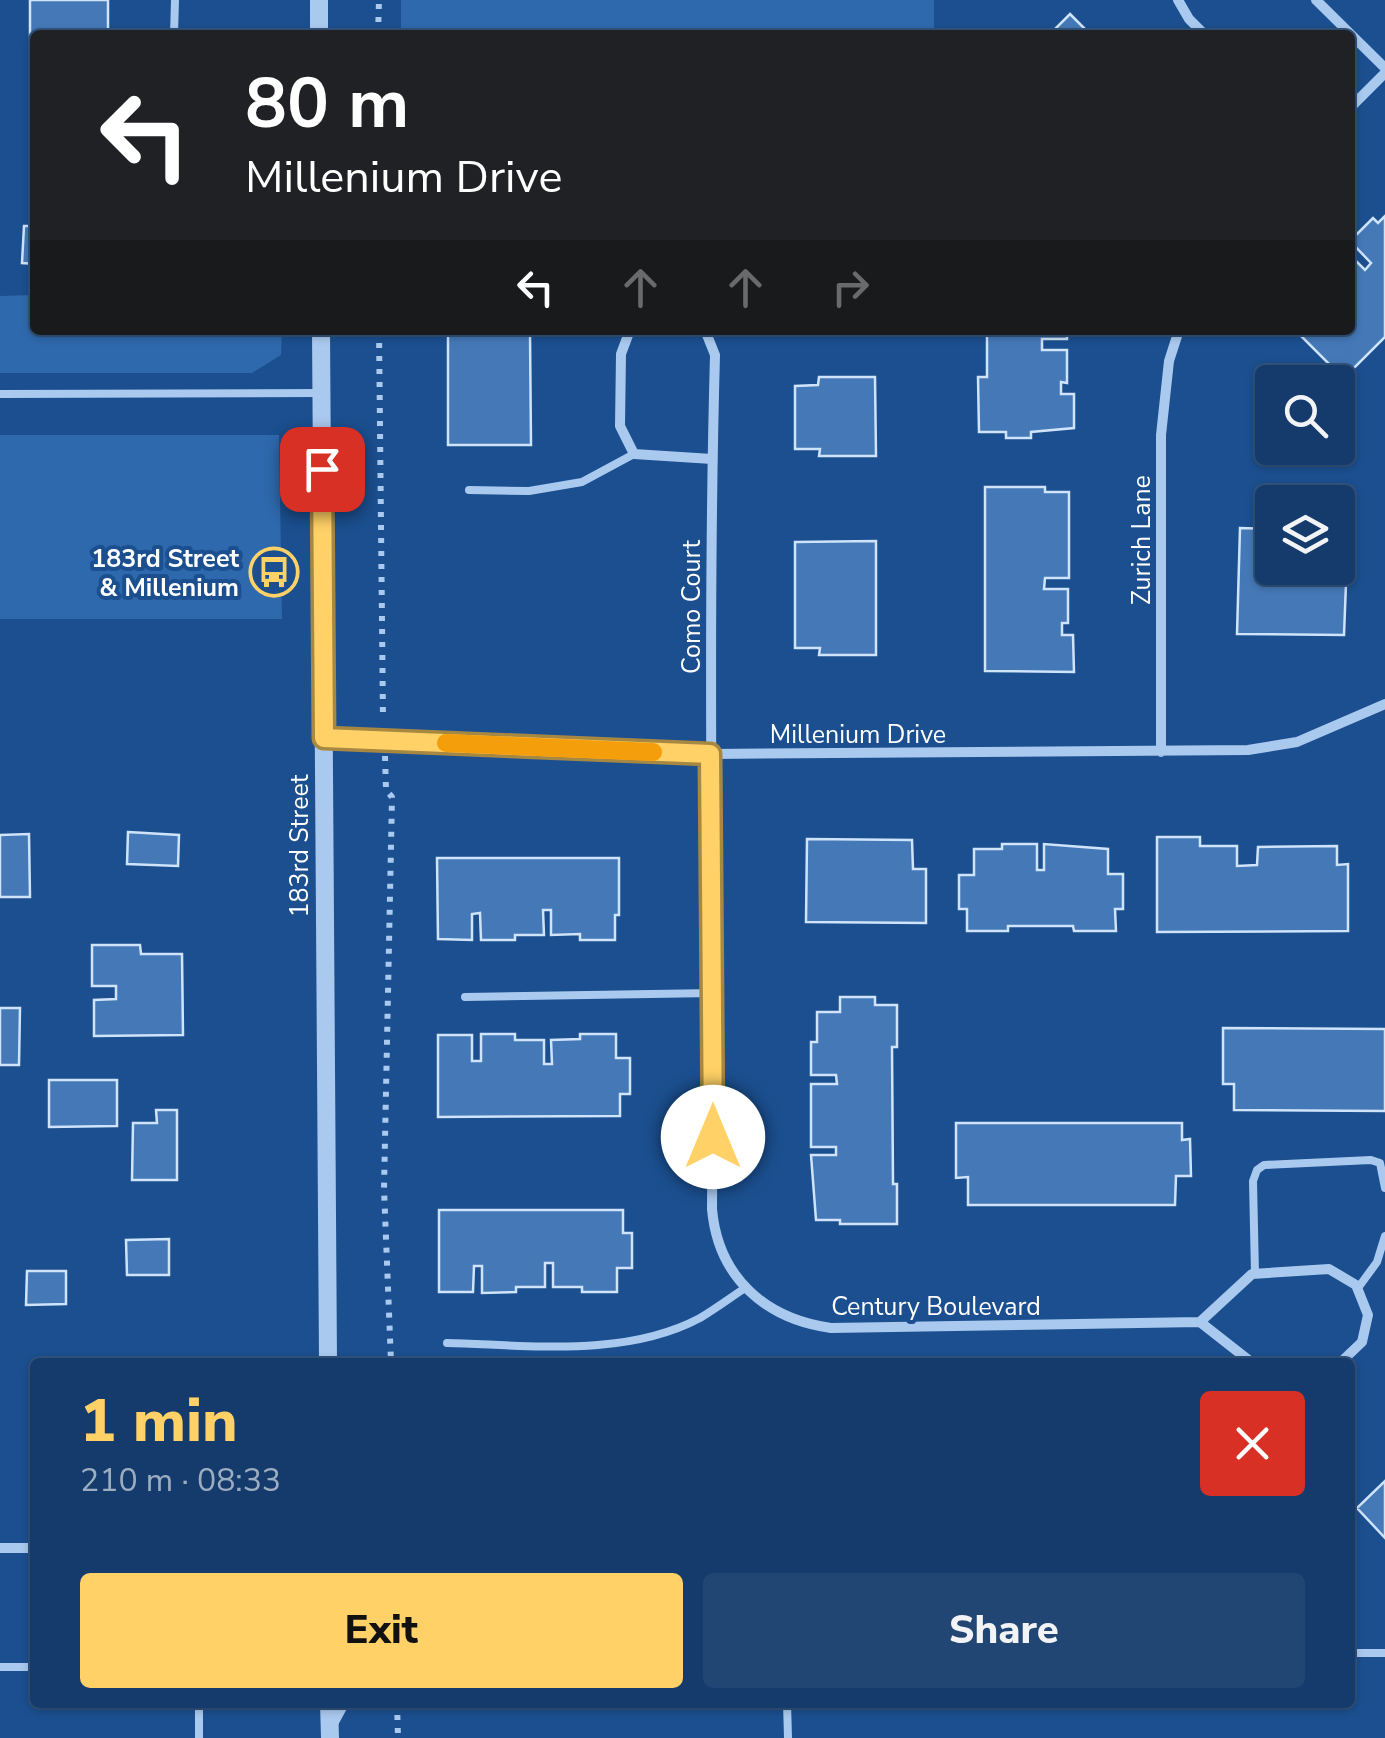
<!DOCTYPE html>
<meta charset="utf-8">
<style>
:root{--surface:#143b6b;--page:#214673;--text:#f1f3f6;--muted:#9dadc1;--line:#33557e;--accent:#ffd166}
body{margin:0;font-family:"Nunito Sans",sans-serif;background:var(--page);color:var(--text);height:100vh;display:flex;flex-direction:column;font-size:38px;white-space:nowrap}
*{box-sizing:border-box;margin:0}
p{font-size:32px;color:var(--muted)}
.icon{flex:none;width:55px;height:55px;fill:none;stroke:currentColor;stroke-width:2;stroke-linecap:round;stroke-linejoin:round}
.map{position:relative;flex:1;overflow:hidden}
.details{position:absolute;left:30px;top:1358px;width:1325px;height:350px;display:flex;flex-direction:column;background:var(--surface);border-radius:10px;box-shadow:0 2px 8px #0004,0 0 0 2px var(--line)}
.details>*{flex:none}
.top-card{position:absolute;left:30px;top:30px;width:1325px;height:305px;border-radius:10px;box-shadow:0 2px 8px #0004,0 0 0 2px var(--line);background:#202124;color:#fff;overflow:hidden}
.tools{position:absolute;left:1255px;top:365px;display:grid;gap:20px}
.tools a{display:grid;place-items:center;width:100px;height:100px;border-radius:10px;background:var(--surface);box-shadow:0 2px 8px #0004,0 0 0 2px var(--line);font-size:50px}
.pin{position:absolute;display:grid;place-items:center;width:85px;height:85px;color:#fff;margin:-42px;border-radius:20px;box-shadow:0 5px 15px #0006}
.me{position:absolute;width:110px;margin:-55px;rotate:0deg;stroke-linejoin:round;filter:drop-shadow(0 0 8px #0008)}
.turn{display:flex;align-items:center;gap:35px;height:210px;padding:0 50px;font-size:45px}
.turn .icon{width:130px;height:130px;stroke-width:2.5}
.turn b{display:block;font-size:70px;line-height:85px}
.lanes{display:flex;align-items:center;height:95px;padding:0 50px;background:#0003;justify-content:center;gap:50px;direction:ltr}
.lanes .off{opacity:.35}
.round{display:grid;place-items:center;flex:none;width:105px;height:105px;border-radius:10px;background:var(--page)}
.summary{display:flex;align-items:center;justify-content:space-between;height:170px;padding:0 50px}
h1{font-size:60px;font-weight:800;line-height:75px;color:var(--accent)}
.action{display:flex;gap:20px;margin-top:auto;padding:20px 50px}
.action a{flex:1;height:115px;border-radius:10px;background:var(--accent);color:#111;font-size:40px;font-weight:800;line-height:115px;text-align:center}
.action a+a{background:var(--page);color:var(--text)}
.map>svg:first-child{display:block}
.green{fill:#2e69ad}
.building{fill:#4478b7;stroke:#cfe3fa;stroke-width:2.5}
.lines{fill:none;stroke-linecap:round;stroke-linejoin:round}
.path{stroke:#a9c9ee;stroke-width:6;stroke-dasharray:5 8;stroke-linecap:butt}
.service{stroke:#a9c9ee;stroke-width:8}
.minor{stroke:#a9c9ee;stroke-width:10}
.tertiary{stroke:#a9c9ee;stroke-width:18}
.route-casing{stroke:#a68842;stroke-width:25}
.route{stroke:#ffd166;stroke-width:18}
.slow{stroke:#f59e0b;stroke-width:18}
.labels{text-anchor:middle;stroke-width:8;stroke-linejoin:round;paint-order:stroke}
.street-label{font-size:25px;fill:#fff;stroke:#1b4f8f}
.poi-label{font-size:25px;font-weight:bold;fill:#fff;stroke:#1b4f8f;text-anchor:end}
</style>
<div class="map">
<svg width="1385" height="1738" viewBox="0 0 1385 1738">
<rect width="100%" height="100%" fill="#1b4f8f"/>
<!-- green -->
<path class="green" d="M 401,0 L 934,0 L 934,35 L 401,35 Z
M 35,295 L 35,330 L 282,330 L 281,355 L 252,373 L 0,373 L 0,296 Z
M 0,435 L 279,435 L 282,619 L 0,619 Z"/>
<!-- building -->
<path class="building" d="M 30,0 L 108,0 L 108,35 L 35,35 L 35,105 L 30,105 Z
M 1070,14 L 1091,35 L 1049,35 Z
M 1385,216 L 1385,337 L 1350,372 L 1344,365 L 1337,372 L 1295,330 L 1350,330 L 1350,255 L 1365,270 L 1371,263 L 1350,241 L 1373,218 L 1378,223 Z
M 24,226 L 35,226 L 35,264 L 22,263 Z
M 987,330 L 1067,330 L 1067,339 L 1042,339 L 1042,350 L 1067,350 L 1067,383 L 1061,382 L 1061,394 L 1074,394 L 1074,428 L 1031,432 L 1031,438 L 1006,438 L 1006,432 L 979,432 L 978,377 L 987,377 Z
M 448,333 L 530,333 L 531,445 L 448,445 Z
M 819,377 L 875,377 L 876,456 L 819,456 L 820,449 L 795,449 L 795,386 L 818,385 Z
M 985,487 L 1045,487 L 1045,492 L 1069,492 L 1069,578 L 1045,578 L 1044,589 L 1068,589 L 1068,623 L 1062,623 L 1062,635 L 1073,635 L 1074,672 L 985,671 Z
M 1240,528 L 1272,529 L 1272,568 L 1338,568 L 1338,532 L 1348,532 L 1344,635 L 1237,634 Z
M 876,541 L 876,655 L 819,655 L 820,648 L 795,648 L 795,542 Z
M 128,832 L 179,835 L 178,866 L 127,864 Z
M 29,834 L 30,897 L 0,897 L 0,835 Z
M 1157,837 L 1200,837 L 1200,846 L 1237,846 L 1237,866 L 1257,865 L 1258,847 L 1337,846 L 1337,865 L 1348,864 L 1348,931 L 1157,932 Z
M 807,839 L 912,840 L 913,869 L 926,869 L 926,923 L 806,922 Z
M 1002,844 L 1037,844 L 1037,870 L 1044,870 L 1044,844 L 1108,849 L 1108,874 L 1123,874 L 1123,909 L 1115,909 L 1116,931 L 1074,931 L 1073,926 L 1008,926 L 1008,931 L 967,931 L 967,909 L 959,909 L 959,875 L 974,875 L 974,849 L 1002,849 Z
M 437,858 L 619,858 L 619,915 L 615,915 L 615,940 L 580,940 L 580,934 L 551,935 L 551,910 L 543,910 L 544,935 L 515,935 L 515,940 L 481,940 L 480,913 L 472,914 L 472,940 L 438,939 Z
M 92,945 L 140,945 L 141,954 L 182,954 L 183,1035 L 94,1036 L 94,1000 L 116,999 L 116,986 L 92,986 Z
M 840,997 L 875,997 L 875,1005 L 897,1005 L 897,1047 L 892,1047 L 893,1184 L 897,1184 L 897,1224 L 840,1224 L 840,1220 L 816,1220 L 811,1155 L 836,1155 L 836,1147 L 811,1147 L 811,1084 L 837,1084 L 836,1075 L 811,1075 L 811,1042 L 817,1042 L 817,1012 L 840,1012 Z
M 0,1008 L 20,1008 L 19,1065 L 0,1065 Z
M 1223,1028 L 1385,1029 L 1385,1111 L 1234,1110 L 1234,1084 L 1223,1084 Z
M 481,1034 L 515,1034 L 515,1040 L 544,1040 L 544,1064 L 552,1064 L 551,1040 L 580,1039 L 580,1034 L 616,1034 L 616,1058 L 630,1058 L 630,1094 L 620,1094 L 620,1116 L 438,1117 L 438,1035 L 472,1035 L 472,1061 L 481,1061 Z
M 49,1080 L 117,1080 L 117,1126 L 49,1127 Z
M 156,1110 L 177,1110 L 177,1180 L 132,1180 L 133,1123 L 157,1123 Z
M 956,1123 L 1182,1123 L 1182,1140 L 1190,1139 L 1191,1176 L 1176,1176 L 1175,1205 L 968,1205 L 968,1177 L 956,1178 Z
M 439,1210 L 623,1210 L 623,1233 L 632,1233 L 632,1268 L 617,1268 L 617,1292 L 582,1292 L 582,1287 L 553,1287 L 553,1263 L 545,1263 L 545,1287 L 516,1287 L 516,1292 L 482,1293 L 482,1266 L 474,1266 L 473,1292 L 439,1292 Z
M 169,1239 L 169,1275 L 127,1275 L 126,1240 Z
M 27,1271 L 66,1271 L 66,1304 L 26,1305 Z
M 1385,1481 L 1385,1538 L 1357,1508 Z"/>
<g class="lines">
<!-- path -->
<path class="path" d="M 378,35 L 379,0
M 379,330 L 383,719
M 385,756 L 386,790 L 392,797 L 384,1189 L 391,1362
M 397,1702 L 398,1738"/>
<!-- service -->
<path class="service" d="M 174,35 L 175,0
M 0,394 L 321,393
M 469,490 L 529,491 L 582,482 L 634,454
M 465,997 L 714,993
M 1255,1274 L 1253,1181 L 1257,1170 L 1264,1165 L 1371,1160 L 1380,1163 L 1385,1188
M 1358,1288 L 1377,1262 L 1385,1236
M 447,1343 C 529,1345 625,1358 700,1318 C 715,1309 730,1298 745,1288
M 1350,1653 L 1385,1653
M 0,1667 L 35,1667
M 199,1702 L 199,1738
M 787,1702 L 788,1738
M 334,1724 L 346,1702"/>
<!-- minor -->
<path class="minor" d="M 1178,0 L 1189,19 L 1205,35
M 1316,0 L 1385,68
M 1350,108 L 1385,73
M 630,330 L 621,354 L 620,426 L 634,454 L 712,459
M 705,330 L 715,355 C 707,640 714,924 712,1209 C 718,1277 765,1319 831,1328 L 1200,1322 L 1251,1362
M 324,737 L 710,754 L 1248,750 L 1297,742 L 1385,704
M 1161,752 L 1161,435 L 1169,361 L 1179,330
M 1200,1322 L 1252,1274 L 1329,1269 L 1356,1285 L 1368,1315 L 1362,1342 L 1341,1362
M 0,1548 L 35,1548"/>
<!-- tertiary -->
<path class="tertiary" d="M 319,0 L 319,35
M 321,330 L 328,1362
M 329,1702 L 330,1738"/>
</g>
<g class="lines">
<!-- route casing -->
<g class="route-casing">
<path id="route" d="M 322,469 L 324,738 L 710,754 L 713,1137"/>
</g>
<!-- route -->
<use href="#route" class="route"/>
<!-- slow -->
<path class="slow" d="M 446,743 L 653,752"/>
</g>
<!-- icons -->
<defs>
<g id="bus-ring" transform="scale(2.5)"><circle r="9.5" fill="#1b4f8f" stroke="#ffd166" stroke-width="1.5"/><path d="M-5-6H5V4H4V6H2V4H-2V6H-4V4H-5ZM-3.5-4V0h7V-4ZM-3.5 1.2v1.5H-2V1.2ZM2 1.2v1.5H3.5V1.2Z" fill="#ffd166"/></g>
</defs>
<g fill-rule="evenodd">
<use href="#bus-ring" x="274" y="572"/>
</g>
<g class="labels">
<!-- street labels -->
<g class="street-label">
<text transform="translate(1141 540) rotate(-90)" y="9">Zurich Lane</text>
<text transform="translate(691 607) rotate(-90)" y="9">Como Court</text>
<text x="858" y="743">Millenium Drive</text>
<text transform="translate(299 846) rotate(-90)" y="9">183rd Street</text>
<text x="936" y="1315">Century Boulevard</text>
</g>
<!-- poi labels -->
<g class="poi-label">
<text x="239" y="567">183rd Street<tspan x="239" dy="29">&amp; Millenium</tspan></text>
</g>
</g>
</svg>
<div class="tools">
<a><svg class="icon" aria-label="search" viewBox="0 0 24 24"><circle cx="10" cy="10" r="6"/><path d="M15 15l6 6"/></svg></a>
<a><svg class="icon" aria-label="layers" viewBox="0 0 24 24"><path d="M12 4l9 5-9 5-9-5zM3 14l9 5 9-5"/></svg></a>
</div>
<div class="pin" style="left:322px;top:469px;background:#d93025"><svg class="icon" aria-label="arrive" viewBox="0 0 24 24"><path d="M6 21V4h12l-3 4 3 4H6"/></svg></div>
<svg class="me" style="left:713px;top:1137px" viewBox="-20 -20 40 40"><circle r="19" fill="#fff"/><path d="M0-13L10 11 0 6-10 11z" fill="#ffd166"/></svg>
<div class="top-card">
<div class="turn"><svg class="icon" aria-label="left" viewBox="0 0 24 24"><path d="M17 20v-9H6M10 6l-5 5 5 5"/></svg><div><b>80 m</b>Millenium Drive</div></div>
<div class="lanes"><svg class="icon" aria-label="left" viewBox="0 0 24 24"><path d="M17 20v-9H6M10 6l-5 5 5 5"/></svg><svg class="icon off" aria-label="ahead" viewBox="0 0 24 24"><path d="M12 20V5M6 11l6-6 6 6"/></svg><svg class="icon off" aria-label="ahead" viewBox="0 0 24 24"><path d="M12 20V5M6 11l6-6 6 6"/></svg><svg class="icon off" aria-label="right" viewBox="0 0 24 24"><path d="M7 20v-9h11M14 6l5 5-5 5"/></svg></div>
</div>
<section class="details">
<div class="summary"><div><h1>1 min</h1><p>210 m · 08:33</p></div><a class="round" style="background:#d93025;color:#fff"><svg class="icon" aria-label="close" viewBox="0 0 24 24"><path d="M6 6l12 12M18 6L6 18"/></svg></a></div>
<div class="action"><a>Exit</a><a>Share</a></div>
</section>
</div>
